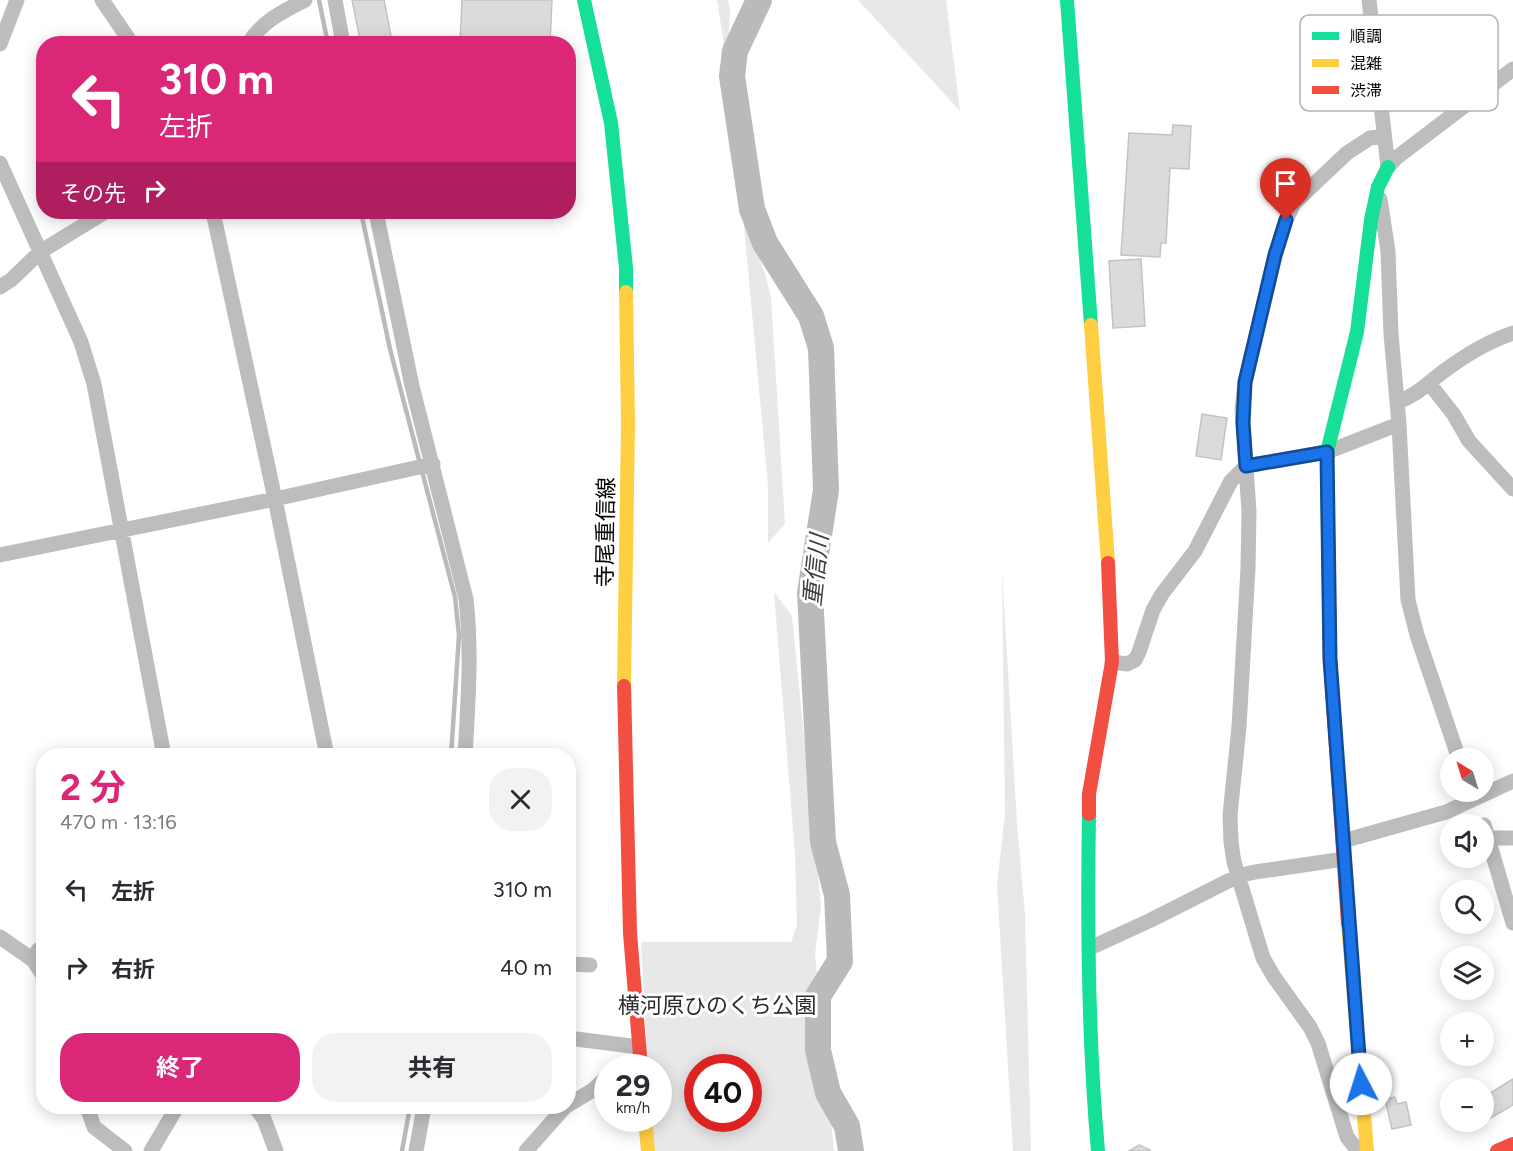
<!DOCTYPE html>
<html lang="ja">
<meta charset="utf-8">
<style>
:root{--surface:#fff;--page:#f2f2f3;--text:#2b2b33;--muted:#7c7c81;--accent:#db2777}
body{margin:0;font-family:Figtree,"Noto Sans JP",sans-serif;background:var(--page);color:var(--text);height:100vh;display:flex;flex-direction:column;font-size:22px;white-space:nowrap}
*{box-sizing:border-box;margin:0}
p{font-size:20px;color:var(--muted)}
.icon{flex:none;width:33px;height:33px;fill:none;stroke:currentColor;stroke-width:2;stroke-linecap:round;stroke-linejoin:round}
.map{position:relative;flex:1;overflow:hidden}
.drawer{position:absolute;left:36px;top:748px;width:540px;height:366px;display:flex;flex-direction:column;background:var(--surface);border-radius:24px;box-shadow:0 3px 15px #0003}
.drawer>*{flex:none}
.hud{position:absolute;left:36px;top:36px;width:540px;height:183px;border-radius:24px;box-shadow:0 3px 15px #0003;background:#db2777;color:#fff;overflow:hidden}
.needle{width:39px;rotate:322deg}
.fabs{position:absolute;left:1440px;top:748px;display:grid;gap:12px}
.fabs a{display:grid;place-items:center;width:54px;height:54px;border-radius:50%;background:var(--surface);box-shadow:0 3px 15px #0003;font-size:30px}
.speed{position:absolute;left:594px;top:1054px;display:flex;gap:12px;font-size:30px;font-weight:700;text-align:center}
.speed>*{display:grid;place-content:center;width:78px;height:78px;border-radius:50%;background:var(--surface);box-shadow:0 3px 15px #0003;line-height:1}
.speed small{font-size:15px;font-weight:400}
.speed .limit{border:9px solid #d22;background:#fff;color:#111}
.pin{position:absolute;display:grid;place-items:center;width:51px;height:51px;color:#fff;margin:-62px -26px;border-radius:50% 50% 50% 0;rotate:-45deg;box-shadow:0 0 6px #0007}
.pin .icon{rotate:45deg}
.me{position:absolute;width:66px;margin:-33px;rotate:355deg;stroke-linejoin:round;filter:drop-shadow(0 0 4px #0008)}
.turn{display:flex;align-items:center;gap:21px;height:126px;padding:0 24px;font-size:27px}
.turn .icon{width:78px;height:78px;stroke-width:2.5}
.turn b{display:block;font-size:42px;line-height:51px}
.then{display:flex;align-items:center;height:57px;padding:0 24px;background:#0003;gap:12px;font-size:22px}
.round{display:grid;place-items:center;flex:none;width:63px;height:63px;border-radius:24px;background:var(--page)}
.overview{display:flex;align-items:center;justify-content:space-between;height:102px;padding:0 24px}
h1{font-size:36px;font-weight:700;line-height:45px;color:var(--accent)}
.action{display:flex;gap:12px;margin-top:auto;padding:12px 24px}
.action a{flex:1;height:69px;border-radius:24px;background:var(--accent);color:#fff;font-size:24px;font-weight:700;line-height:69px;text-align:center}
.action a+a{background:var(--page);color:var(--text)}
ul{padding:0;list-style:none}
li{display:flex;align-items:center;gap:18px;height:78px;padding:0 24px}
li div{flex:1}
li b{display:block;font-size:22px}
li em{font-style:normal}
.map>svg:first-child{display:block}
.green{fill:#e8e8e8;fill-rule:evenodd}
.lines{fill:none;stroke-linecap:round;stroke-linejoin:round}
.stream{stroke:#bababa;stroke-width:4.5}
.river{stroke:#bababa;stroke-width:26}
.building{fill:#dbdbdb;stroke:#c3c3c3;stroke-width:1.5}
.street{stroke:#bdbdbd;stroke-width:15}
.fast{stroke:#16e098;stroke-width:14}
.slow{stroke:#ffcf43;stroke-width:14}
.jam{stroke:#f24e42;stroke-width:14}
.route-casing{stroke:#114b97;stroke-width:15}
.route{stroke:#1a73e8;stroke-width:10}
.labels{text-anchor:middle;stroke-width:6;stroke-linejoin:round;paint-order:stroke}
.street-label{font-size:22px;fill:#000;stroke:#fff}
.park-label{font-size:22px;fill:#2c2c2c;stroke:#fff}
.water-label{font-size:24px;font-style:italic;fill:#3d3d3d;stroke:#fff}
.key{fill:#fff;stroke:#b2b2b2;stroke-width:1.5}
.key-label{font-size:16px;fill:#000}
</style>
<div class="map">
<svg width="1513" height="1151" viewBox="0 0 1513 1151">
<rect width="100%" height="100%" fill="#fff"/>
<!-- green -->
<path class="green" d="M 717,0 L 728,0 L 730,11 L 727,64 Z
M 858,0 L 946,0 L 960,111 Z
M 742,205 L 766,277 L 771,298 L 785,524 L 768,543 L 768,486 Z
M 1002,569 L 1017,823 L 1025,915 L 1031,1151 L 1013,1151 L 997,884 L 1005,813 Z
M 774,592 L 792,616 L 821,906 L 815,954 L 834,1151 L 652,1151 L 650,1119 L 658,1119 L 658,1068 L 648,1068 L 641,942 L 791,942 L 797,925 L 795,854 ZM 698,1068 L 748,1068 L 748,1119 L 698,1119 Z"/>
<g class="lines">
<!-- stream -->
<path class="stream" d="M 319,0 L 328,44
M 361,212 L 390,349 L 455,597 L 459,635 L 451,756
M 402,1151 L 410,1107"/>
<!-- river -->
<path class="river" d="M 759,0 L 735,51 L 732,76 L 752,209 L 765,243 L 811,316 L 821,348 L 826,490 L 810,593 L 823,842 L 837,895 L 840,961 L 818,996 L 818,1050 L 828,1093 L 847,1126 L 851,1151"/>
</g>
<!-- building -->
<path class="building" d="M 352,0 L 384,0 L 392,41 L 361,44 Z
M 462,0 L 552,0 L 550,44 L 460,44 Z
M 1173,125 L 1191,126 L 1189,169 L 1170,168 L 1166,243 L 1161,243 L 1160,257 L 1121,255 L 1129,133 L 1172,135 Z
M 1141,259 L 1145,326 L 1113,328 L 1109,261 Z
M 1202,414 L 1227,418 L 1221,460 L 1196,456 Z
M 1513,1079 L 1513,1105 L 1484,1122 L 1484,1097 Z
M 1395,1097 L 1397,1104 L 1406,1102 L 1411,1125 L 1392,1129 L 1385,1099 Z
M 1139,1145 L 1150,1150 L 1149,1151 L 1129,1151 Z"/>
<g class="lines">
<!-- street -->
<path class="street" d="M 102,0 L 132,44
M 335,0 L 343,44
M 1369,0 L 1388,167
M 0,44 L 17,0
M 248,44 C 262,21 282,12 305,0
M 0,163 L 81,342 L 94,384 L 164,756
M 1388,167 L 1396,158 L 1513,69
M 1380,199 L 1388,251 L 1391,334 L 1399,424 L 1408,600 L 1417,635 L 1459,759
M 213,212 L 275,499 L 327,756
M 376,212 L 412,386 L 466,599 C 472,652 468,703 465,756
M 0,287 L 11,280 L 40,252 L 105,212
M 1429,383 L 1454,415 L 1469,441 L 1513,489
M 1397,402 C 1416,396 1428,383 1444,371 C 1464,356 1489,341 1513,333
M 0,555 L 275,499 L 433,464
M 1112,662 L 1127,664 L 1135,660 L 1139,652 L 1153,610 L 1162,594 L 1195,551 L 1231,481 L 1246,466 L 1327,452 L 1399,424
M 1484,825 L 1513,923
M 1489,838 L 1513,838
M 1343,841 L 1446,812 L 1513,781
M 0,937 L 33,960
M 44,947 L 38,950 L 33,960 L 44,977
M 1090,948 L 1151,920 L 1238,876 L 1255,872 L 1344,859
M 568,964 L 590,965
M 568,1038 L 639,1047
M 622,1068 L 641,1066
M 568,1105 L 593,1090 L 608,1076
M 87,1107 L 94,1127 L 125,1151
M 255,1107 L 264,1119 L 276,1151
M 151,1151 L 177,1107
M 416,1151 L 424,1107
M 526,1151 L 565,1107
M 1358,1151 L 1347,1137 L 1318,1043 L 1310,1027 L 1274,977 L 1263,958 L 1234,862 L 1231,842 L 1230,815 L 1239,727 L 1248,568 L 1249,511 L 1242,409 L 1245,383 L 1275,256 L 1286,220 L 1294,203 L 1347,153 L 1370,138 L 1384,136"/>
<!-- fast -->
<path class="fast" d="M 584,0 L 611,123 L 626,268 L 626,292
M 1067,0 L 1091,325
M 1329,601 L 1327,452 L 1357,332 L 1371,220 L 1378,187 L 1388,167
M 1089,814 C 1087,927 1088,1039 1098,1151"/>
<!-- slow -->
<path class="slow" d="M 1091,325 L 1108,563
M 624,686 L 628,423 L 626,292
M 1348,924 L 1367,1151
M 645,1119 L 648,1151"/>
<!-- jam -->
<path class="jam" d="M 1329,601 L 1330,659 L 1348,924
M 624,686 L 630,933 L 641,1068
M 1089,814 L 1089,794 L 1112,662 L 1108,563
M 1497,1151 L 1513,1144"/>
</g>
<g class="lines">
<!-- route casing -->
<g class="route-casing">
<path id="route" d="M 1286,220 L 1275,255 L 1245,382 L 1243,423 L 1246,466 L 1327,452 L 1330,659 L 1361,1084"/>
</g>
<!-- route -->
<use href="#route" class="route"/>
</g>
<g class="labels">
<!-- street labels -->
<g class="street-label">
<text transform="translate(605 532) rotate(-89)" y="8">寺尾重信線</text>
</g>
<!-- park labels -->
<g class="park-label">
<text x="717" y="1013">横河原ひのくち公園</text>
</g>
<!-- water labels -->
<g class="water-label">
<text transform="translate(816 570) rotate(-84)" y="8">重信川</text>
</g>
</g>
<!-- legend -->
<rect x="1300" y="15" width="198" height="96" rx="9" class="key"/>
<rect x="1312" y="32" width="27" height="8" fill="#16e098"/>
<rect x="1312" y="59" width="27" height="8" fill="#ffcf43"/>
<rect x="1312" y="86" width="27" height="8" fill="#f24e42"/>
<g class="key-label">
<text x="1350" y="42">順調</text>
<text x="1350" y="69">混雑</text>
<text x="1350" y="96">渋滞</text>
</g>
</svg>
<div class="fabs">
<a><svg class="needle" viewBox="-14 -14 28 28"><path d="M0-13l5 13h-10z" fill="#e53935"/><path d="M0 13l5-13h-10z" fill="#7c7c81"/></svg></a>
<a><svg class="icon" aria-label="sound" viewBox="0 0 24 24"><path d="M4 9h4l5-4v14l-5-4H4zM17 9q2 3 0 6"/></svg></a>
<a><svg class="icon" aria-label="search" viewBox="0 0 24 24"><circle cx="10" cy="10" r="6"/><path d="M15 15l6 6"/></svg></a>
<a><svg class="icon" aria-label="layers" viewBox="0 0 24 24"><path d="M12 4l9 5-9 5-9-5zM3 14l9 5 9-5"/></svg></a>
<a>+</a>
<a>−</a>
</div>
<div class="speed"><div>29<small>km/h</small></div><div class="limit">40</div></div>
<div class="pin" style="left:1286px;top:220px;background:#d93025"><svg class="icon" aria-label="arrive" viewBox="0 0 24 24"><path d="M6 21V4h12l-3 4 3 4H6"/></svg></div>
<svg class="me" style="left:1361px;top:1084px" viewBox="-20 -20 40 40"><circle r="19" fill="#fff"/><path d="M0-13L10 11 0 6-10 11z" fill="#1a73e8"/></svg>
<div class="hud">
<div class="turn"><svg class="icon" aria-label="left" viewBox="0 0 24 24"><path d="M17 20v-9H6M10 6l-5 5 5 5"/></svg><div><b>310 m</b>左折</div></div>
<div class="then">その先<svg class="icon" aria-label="right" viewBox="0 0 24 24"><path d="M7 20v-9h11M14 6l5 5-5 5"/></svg></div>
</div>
<section class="drawer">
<div class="overview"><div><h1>2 分</h1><p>470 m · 13:16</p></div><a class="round"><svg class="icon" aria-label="close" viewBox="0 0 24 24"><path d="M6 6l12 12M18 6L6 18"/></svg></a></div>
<ul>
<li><svg class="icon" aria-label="left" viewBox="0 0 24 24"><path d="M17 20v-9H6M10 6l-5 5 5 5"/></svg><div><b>左折</b></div><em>310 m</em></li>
<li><svg class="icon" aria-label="right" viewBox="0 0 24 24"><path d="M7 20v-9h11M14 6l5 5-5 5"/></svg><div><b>右折</b></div><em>40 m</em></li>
</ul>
<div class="action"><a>終了</a><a>共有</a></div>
</section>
</div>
